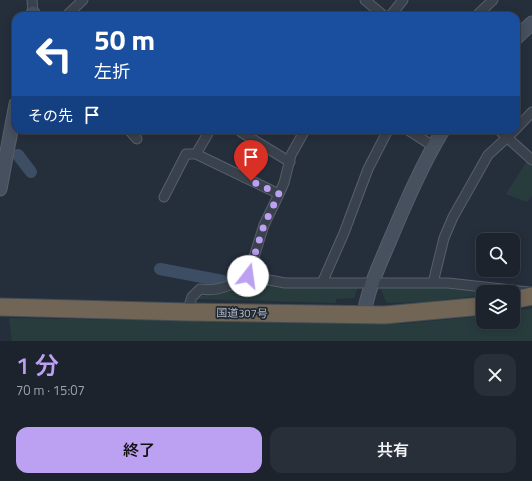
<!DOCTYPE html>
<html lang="ja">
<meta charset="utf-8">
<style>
:root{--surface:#1c232d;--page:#292f39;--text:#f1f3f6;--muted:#a0a4aa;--line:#3a4049;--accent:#bca0f2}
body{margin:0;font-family:"Titillium Web","Noto Sans JP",sans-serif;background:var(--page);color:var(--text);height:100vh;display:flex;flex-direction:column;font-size:15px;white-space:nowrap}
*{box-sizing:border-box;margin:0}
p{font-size:13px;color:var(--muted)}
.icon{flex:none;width:22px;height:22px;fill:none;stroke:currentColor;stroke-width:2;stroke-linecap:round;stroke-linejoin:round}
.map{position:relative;height:341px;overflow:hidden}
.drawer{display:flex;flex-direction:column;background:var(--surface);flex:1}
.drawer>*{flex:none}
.guide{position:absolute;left:12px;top:12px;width:508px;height:122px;border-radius:12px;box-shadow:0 2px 10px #0003,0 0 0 1px var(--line);background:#1a4fa0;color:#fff;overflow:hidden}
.tools{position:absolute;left:476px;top:233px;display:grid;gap:8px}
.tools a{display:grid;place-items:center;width:44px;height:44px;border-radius:8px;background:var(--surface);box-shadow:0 2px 10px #0003,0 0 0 1px var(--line);font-size:20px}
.pin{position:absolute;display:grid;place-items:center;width:34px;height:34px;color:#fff;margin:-41px -17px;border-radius:50% 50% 50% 0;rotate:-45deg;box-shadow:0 0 4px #0007}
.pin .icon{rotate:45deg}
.me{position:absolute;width:44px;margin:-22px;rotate:15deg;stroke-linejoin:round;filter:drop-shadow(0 0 3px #0008)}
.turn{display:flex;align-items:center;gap:14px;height:84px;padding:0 16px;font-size:18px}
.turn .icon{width:52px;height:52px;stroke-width:2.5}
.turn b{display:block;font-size:28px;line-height:34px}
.then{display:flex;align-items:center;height:38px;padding:0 16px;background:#0003;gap:8px;font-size:15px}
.round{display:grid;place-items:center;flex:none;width:42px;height:42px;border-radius:12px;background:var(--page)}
.overview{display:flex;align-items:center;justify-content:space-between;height:68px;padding:0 16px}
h1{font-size:24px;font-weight:600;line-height:30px;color:var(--accent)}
.primary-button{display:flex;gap:8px;margin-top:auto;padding:8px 16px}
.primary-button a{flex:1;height:46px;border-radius:12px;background:var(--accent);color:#111;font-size:16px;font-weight:600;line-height:46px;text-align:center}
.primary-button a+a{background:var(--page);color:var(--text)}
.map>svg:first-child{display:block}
.green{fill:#283c3e}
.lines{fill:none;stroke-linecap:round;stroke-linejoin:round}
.canal{stroke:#3c4d64;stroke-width:12}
.street-casing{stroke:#575f6a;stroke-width:11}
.secondary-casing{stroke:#575f6a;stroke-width:15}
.highway-casing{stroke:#444c57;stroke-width:19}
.street{stroke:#39414c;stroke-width:9}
.secondary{stroke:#47505f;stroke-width:13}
.highway{stroke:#716656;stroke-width:17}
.route{stroke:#bca0f2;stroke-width:7;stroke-dasharray:0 12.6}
.labels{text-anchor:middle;stroke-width:3.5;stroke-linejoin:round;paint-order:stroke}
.street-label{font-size:11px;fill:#b4bcc7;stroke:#1e2631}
</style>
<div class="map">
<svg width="532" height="341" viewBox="0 0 532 341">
<rect width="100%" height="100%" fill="#252f3c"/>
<!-- green -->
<path class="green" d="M 527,161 L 532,165 L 532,196 L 527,202 L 506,194 Z
M 251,282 L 283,288 L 358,287 L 354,298 L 336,299 L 336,303 L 198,299 L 201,296 L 228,292 L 240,285 Z
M 382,285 L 423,285 L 475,289 L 476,296 L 424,302 L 387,303 L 381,290 Z
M 532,308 L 532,341 L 12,341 L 9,318 L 400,324 L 483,316 L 483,322 L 513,322 L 513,311 Z"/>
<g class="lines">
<!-- canal -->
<path class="canal" d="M 18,155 L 31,172
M 160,269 L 223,281"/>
<!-- street casing -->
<g class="street-casing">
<path id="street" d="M 32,0 L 33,13
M 365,0 L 384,16
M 66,16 L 83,0
M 390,16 L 403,0
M 476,16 L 493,0
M 516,129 L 532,112
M 129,130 L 137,139
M 210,130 L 196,154 L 279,194 L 284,183 L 291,155 L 305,130
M 408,130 L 433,146
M 499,130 L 532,160
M 241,132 L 290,162
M 279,194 L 264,225 L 248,276 L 285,283 L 448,283 L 529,292
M 164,197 L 186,154 L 196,154
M 322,283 L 344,233 L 368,169 L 388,130
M 433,283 L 444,238 L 453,217 L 488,155 L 515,130
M 187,312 L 192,297 L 200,289 C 219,292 231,285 248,276"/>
</g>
<!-- secondary casing -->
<g class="secondary-casing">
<path id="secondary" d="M 32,16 L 33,13
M 516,38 L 532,23
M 0,189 L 16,104
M 364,314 C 368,288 380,264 390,240 C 406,202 422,165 443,130"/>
</g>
<!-- highway casing -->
<g class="highway-casing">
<path id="highway" d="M 513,300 L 532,296
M 0,307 L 187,312 L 385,315 L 483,306"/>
</g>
<!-- street -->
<use href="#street" class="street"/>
<!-- secondary -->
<use href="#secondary" class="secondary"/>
<!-- highway -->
<use href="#highway" class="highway"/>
</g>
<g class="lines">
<!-- route -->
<path class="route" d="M 248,276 L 264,225 L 279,194 L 251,181"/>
</g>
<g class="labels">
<!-- street labels -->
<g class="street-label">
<text transform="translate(242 313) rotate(1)" y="4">国道307号</text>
</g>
</g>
</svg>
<div class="tools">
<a><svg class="icon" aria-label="search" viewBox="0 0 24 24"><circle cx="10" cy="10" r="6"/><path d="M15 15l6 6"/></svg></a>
<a><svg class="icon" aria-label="layers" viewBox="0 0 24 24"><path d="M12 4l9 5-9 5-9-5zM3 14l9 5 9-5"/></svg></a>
</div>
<div class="pin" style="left:251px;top:181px;background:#d93025"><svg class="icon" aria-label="arrive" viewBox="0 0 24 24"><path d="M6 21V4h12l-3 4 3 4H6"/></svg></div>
<svg class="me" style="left:248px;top:276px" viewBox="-20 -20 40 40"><circle r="19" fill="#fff"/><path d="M0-13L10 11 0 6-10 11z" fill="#bca0f2"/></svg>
<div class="guide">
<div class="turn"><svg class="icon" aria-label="left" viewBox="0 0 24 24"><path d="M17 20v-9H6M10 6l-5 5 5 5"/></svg><div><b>50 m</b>左折</div></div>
<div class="then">その先<svg class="icon" aria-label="arrive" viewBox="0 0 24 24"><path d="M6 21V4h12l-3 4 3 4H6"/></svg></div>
</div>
</div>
<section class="drawer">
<div class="overview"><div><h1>1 分</h1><p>70 m · 15:07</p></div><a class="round"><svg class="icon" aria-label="close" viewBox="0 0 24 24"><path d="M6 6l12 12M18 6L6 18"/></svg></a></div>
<div class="primary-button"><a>終了</a><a>共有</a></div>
</section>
